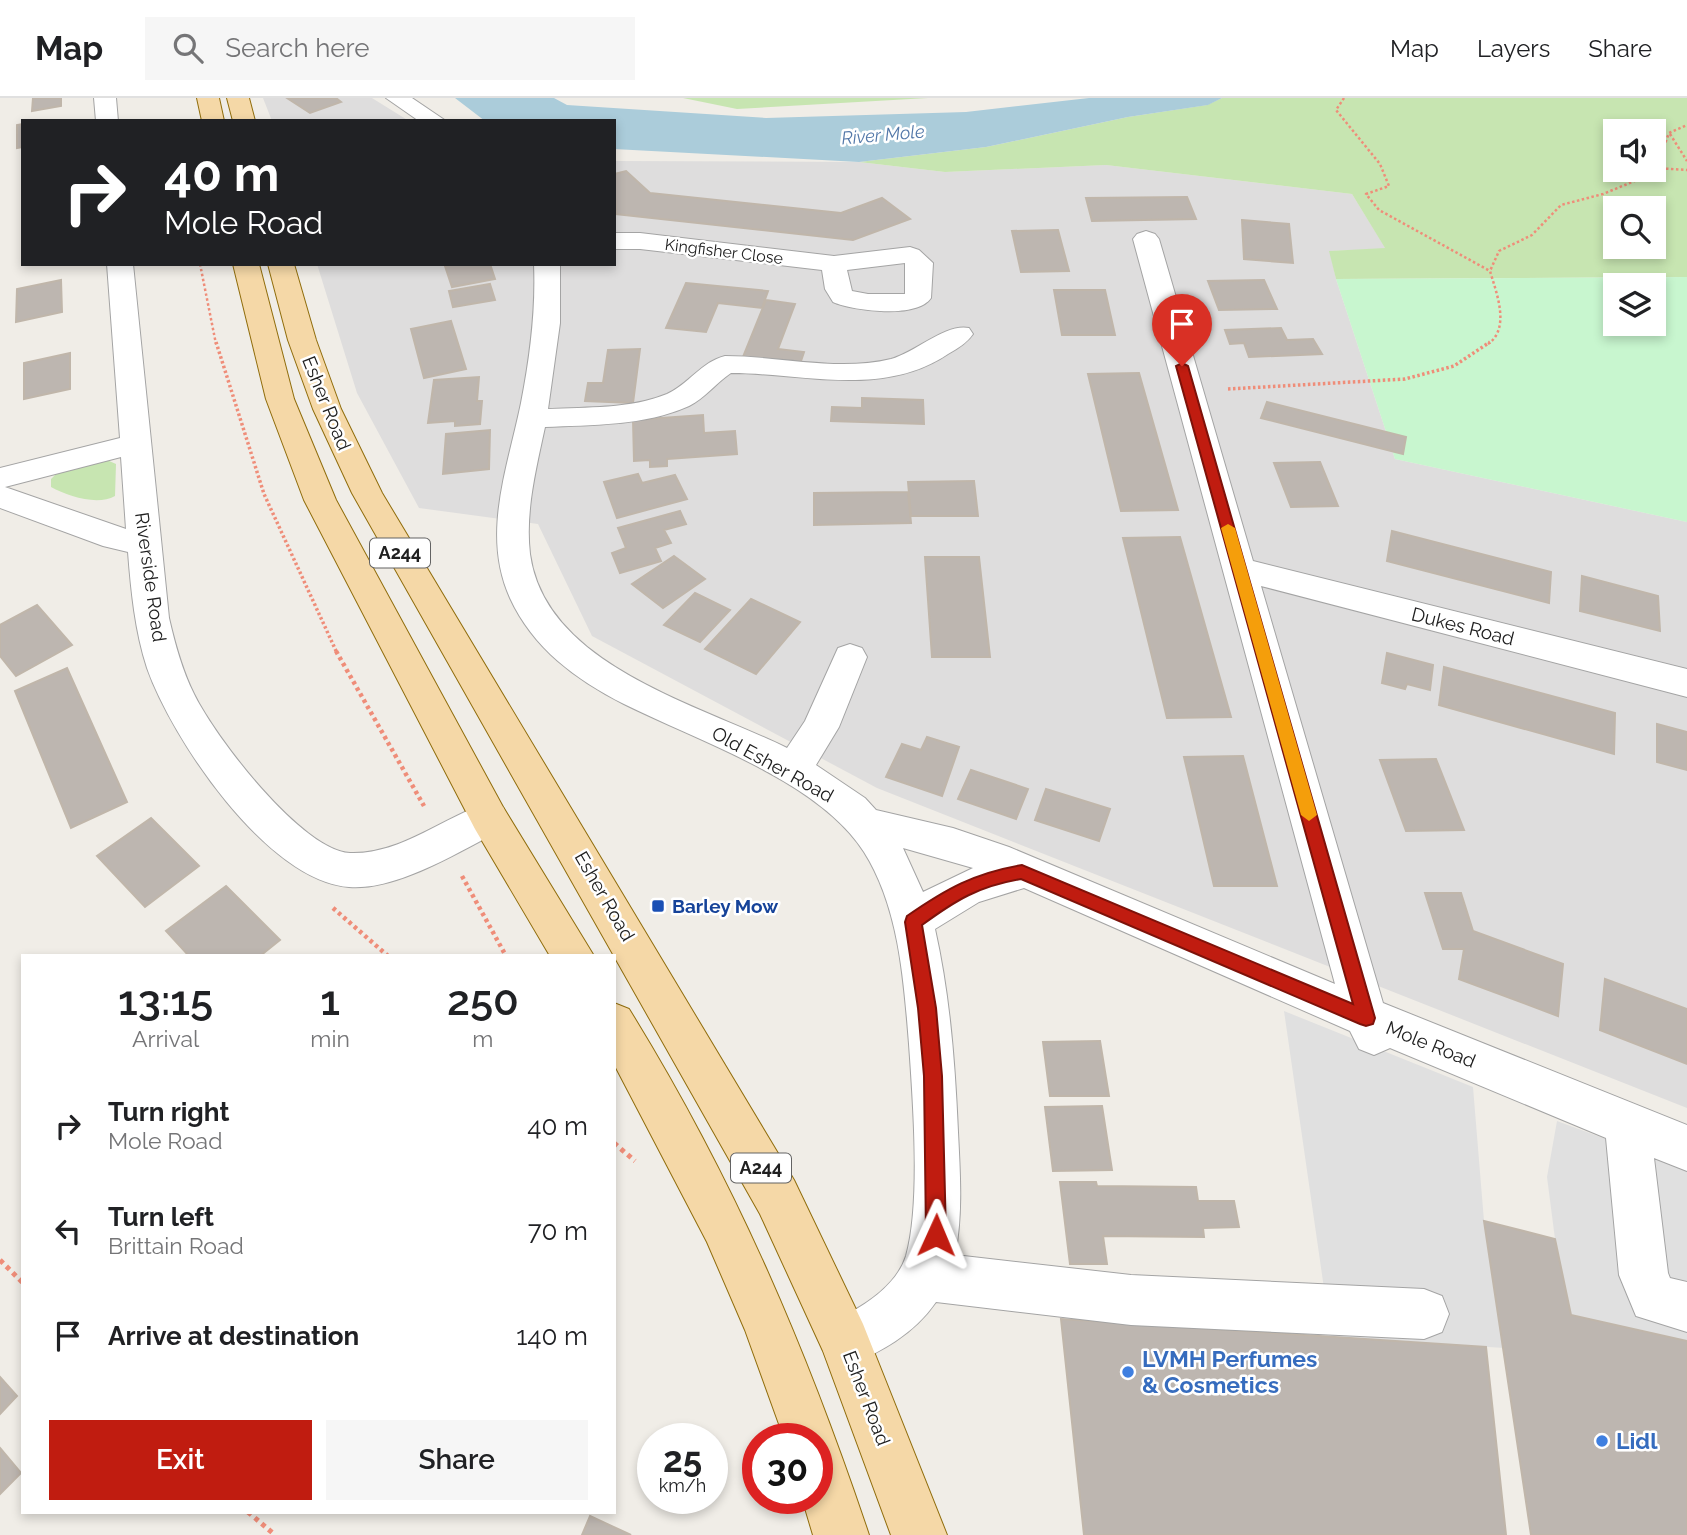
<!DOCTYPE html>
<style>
:root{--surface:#fff;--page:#f6f6f6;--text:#202124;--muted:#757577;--line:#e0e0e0;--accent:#c01c10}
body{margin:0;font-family:Raleway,sans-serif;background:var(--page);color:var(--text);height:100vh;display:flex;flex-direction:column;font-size:26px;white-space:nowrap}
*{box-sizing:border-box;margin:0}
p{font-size:23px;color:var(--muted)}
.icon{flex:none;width:38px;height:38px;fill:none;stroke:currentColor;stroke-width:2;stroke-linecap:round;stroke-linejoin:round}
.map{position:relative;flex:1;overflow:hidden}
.details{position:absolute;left:21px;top:856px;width:595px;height:560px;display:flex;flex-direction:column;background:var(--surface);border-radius:0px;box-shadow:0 4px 10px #0003}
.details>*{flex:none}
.hud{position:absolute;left:21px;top:21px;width:595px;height:147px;border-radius:0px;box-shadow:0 4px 10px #0003;background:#202124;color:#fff;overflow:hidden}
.fabs{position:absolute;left:1603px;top:21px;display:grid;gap:14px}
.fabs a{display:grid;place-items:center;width:63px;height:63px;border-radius:0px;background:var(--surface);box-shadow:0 4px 10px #0003;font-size:35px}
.speed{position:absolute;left:637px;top:1325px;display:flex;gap:14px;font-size:35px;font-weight:700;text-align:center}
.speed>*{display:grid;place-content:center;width:91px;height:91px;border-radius:50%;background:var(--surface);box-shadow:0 4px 10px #0003;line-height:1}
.speed small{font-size:18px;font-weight:400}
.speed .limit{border:10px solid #d22;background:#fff;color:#111}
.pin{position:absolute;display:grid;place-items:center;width:60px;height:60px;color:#fff;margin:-72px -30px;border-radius:50% 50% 50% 0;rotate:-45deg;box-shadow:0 0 7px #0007}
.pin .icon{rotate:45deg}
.me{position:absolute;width:77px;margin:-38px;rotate:1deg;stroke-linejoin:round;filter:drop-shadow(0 0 5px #0008)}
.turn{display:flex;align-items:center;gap:24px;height:147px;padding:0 28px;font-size:32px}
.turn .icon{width:91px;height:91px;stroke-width:2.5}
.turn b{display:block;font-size:49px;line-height:60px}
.eta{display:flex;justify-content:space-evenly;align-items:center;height:119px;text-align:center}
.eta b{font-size:42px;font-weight:600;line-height:49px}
.button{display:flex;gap:14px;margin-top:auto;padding:14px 28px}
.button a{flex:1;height:80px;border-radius:0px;background:var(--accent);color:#fff;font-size:28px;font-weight:600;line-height:80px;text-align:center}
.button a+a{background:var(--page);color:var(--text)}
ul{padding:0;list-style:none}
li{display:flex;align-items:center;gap:21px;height:105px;padding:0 28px}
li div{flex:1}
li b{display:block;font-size:26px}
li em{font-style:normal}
header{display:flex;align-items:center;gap:42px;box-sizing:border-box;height:98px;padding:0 35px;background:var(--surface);border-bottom:2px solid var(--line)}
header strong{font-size:33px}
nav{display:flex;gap:38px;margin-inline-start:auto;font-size:24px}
.search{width:490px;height:63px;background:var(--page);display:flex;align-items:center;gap:18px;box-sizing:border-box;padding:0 24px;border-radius:0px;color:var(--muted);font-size:26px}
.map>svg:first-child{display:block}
.residential{fill:#dedddd}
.grass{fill:#c7e5b1;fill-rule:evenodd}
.park{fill:#c8f6cf;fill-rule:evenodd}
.parking{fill:#e0e0e0}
.water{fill:#abccda}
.building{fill:#bdb6b0;stroke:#c0b6aa;stroke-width:2}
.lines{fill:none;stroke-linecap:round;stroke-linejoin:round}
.minor-casing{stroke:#a4a4a4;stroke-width:2}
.major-casing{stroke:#906d0c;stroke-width:2}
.path-far3{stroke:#ef8d79;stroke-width:2.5;stroke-dasharray:2.5 2.5;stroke-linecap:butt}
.path-far2{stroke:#ef8d79;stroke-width:3.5;stroke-dasharray:2.5 2.5;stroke-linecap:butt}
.path-far1{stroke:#ef8d79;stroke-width:4.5;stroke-dasharray:3.5 3.5;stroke-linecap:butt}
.path{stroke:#ef8d79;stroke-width:5;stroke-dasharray:4.5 4.5;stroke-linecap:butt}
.minor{fill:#fff;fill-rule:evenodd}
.major{fill:#f5d8a7;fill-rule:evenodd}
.route{fill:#c01c10;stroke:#7d120a;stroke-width:2}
.slow{fill:#f59e0b}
.transit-dot{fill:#1a4fb4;stroke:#fff;stroke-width:2.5}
.shop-dot{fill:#3f7fe0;stroke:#fff;stroke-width:2.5}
.labels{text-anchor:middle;stroke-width:5;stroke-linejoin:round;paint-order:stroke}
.far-street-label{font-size:16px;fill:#202020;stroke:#fff}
.far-water-label{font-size:18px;font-style:italic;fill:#5378a9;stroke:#fff}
.shield{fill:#fff;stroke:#636363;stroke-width:2}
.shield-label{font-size:18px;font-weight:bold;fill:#202020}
.street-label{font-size:19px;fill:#202020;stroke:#fff}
.transit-label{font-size:19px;font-weight:bold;fill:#164399;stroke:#fff;text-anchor:start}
.near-shop-label{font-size:23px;font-weight:bold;fill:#366cbe;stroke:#fff;text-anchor:start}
</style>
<header>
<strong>Map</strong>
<div class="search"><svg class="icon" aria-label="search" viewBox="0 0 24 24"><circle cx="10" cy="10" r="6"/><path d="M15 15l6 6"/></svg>Search here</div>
<nav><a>Map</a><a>Layers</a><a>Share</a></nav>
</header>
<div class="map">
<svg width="1687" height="1437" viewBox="0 0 1687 1437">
<rect width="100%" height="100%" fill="#f0ede7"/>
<!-- residential -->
<path class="residential" d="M 263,0 L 372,0 L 409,23 L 272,23 Z
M 614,63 L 859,64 L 945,74 L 1106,67 L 1352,96 L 1386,151 L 1330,153 L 1336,181 L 1395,361 L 1687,424 L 1687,1010 L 877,690 L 592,538 L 538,426 L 419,410 L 357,295 L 317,166 L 614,166 Z"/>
<!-- grass -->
<path class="grass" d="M 683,0 L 928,0 L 737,11 Z
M 1222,0 L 1687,0 L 1687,179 L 1336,181 L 1329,153 L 1385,150 L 1352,96 L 1106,67 L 945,74 L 859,64 L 986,49 L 1128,19 L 1207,7 ZM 1615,33 L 1654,33 L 1654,72 L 1615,72 ZM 1615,110 L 1654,110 L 1654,149 L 1615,149 Z
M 107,362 L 116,366 L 115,398 C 97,408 68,398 51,389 L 51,381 L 60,372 Z"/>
<!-- park -->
<path class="park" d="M 1687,179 L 1687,424 L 1395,361 L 1336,181 ZM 1615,187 L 1654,187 L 1654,226 L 1615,226 Z"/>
<!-- parking -->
<path class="parking" d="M 1284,913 L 1473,989 L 1484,1123 L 1504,1250 L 1331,1239 Z
M 1557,1023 L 1687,1071 L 1687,1243 L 1571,1217 L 1555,1141 L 1547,1079 Z"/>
<!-- water -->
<path class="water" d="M 455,0 L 554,0 L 567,7 L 766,20 L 966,14 L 1089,0 L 1222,0 L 1208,7 L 1128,19 L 986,49 L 859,64 L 614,51 L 614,23 L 485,23 Z"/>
<!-- building -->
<path class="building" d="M 33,0 L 61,0 L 61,8 L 32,13 Z
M 287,0 L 336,0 L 341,4 L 310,15 Z
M 23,26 L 23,49 L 17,50 L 17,27 Z
M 626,73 L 650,95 L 841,115 L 882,100 L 910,121 L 853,142 L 616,116 L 614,76 Z
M 1187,99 L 1196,121 L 1092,123 L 1086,100 Z
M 1242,122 L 1289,126 L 1293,165 L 1244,161 Z
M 1058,132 L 1069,173 L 1021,174 L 1012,133 Z
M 456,166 L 490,166 L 495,181 L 452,189 L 445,168 Z
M 61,182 L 62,214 L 16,224 L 17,191 Z
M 1264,182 L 1277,211 L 1219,212 L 1208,183 Z
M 686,185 L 768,193 L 762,210 L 718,205 L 706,234 L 666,230 Z
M 490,186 L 495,202 L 453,209 L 449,193 Z
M 1054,192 L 1105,192 L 1115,237 L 1062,237 Z
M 766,202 L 795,206 L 778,251 L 804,254 L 800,266 L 743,259 Z
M 451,223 L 466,271 L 424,280 L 411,231 Z
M 1281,230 L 1287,242 L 1313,241 L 1322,256 L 1249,259 L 1244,245 L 1230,246 L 1225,232 Z
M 640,251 L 633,305 L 585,303 L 588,285 L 603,285 L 608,252 Z
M 70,255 L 70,291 L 24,301 L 24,265 Z
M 1139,275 L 1178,412 L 1121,413 L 1088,276 Z
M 479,279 L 477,303 L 482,303 L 480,326 L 455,328 L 455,323 L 428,325 L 434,282 Z
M 862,300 L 923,302 L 924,326 L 831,323 L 832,309 L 862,310 Z
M 1267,304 L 1406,339 L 1403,356 L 1261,320 Z
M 703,317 L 704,335 L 735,333 L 737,356 L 667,361 L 667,368 L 650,369 L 650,362 L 634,363 L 633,322 Z
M 490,332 L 489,371 L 443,376 L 446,336 Z
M 1320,364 L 1338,408 L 1291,409 L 1274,365 Z
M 638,376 L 642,385 L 675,377 L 687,401 L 617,420 L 604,384 Z
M 974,383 L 978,418 L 911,418 L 908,384 Z
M 908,394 L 911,425 L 814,427 L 814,395 Z
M 680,413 L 686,426 L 664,432 L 671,445 L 655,450 L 661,463 L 620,475 L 612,455 L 626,450 L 618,430 Z
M 1392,433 L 1551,474 L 1549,505 L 1387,463 Z
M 1180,439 L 1231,619 L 1167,620 L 1123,440 Z
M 674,458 L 705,481 L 663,510 L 632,486 Z
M 925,459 L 979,459 L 990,559 L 932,559 Z
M 1582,478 L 1658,498 L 1660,533 L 1580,513 Z
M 695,495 L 730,512 L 700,544 L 664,527 Z
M 751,501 L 800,524 L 756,576 L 705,551 Z
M 37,507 L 72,547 L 16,578 L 0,558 L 0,527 Z
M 1387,555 L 1433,567 L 1430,592 L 1407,586 L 1405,591 L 1382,585 Z
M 1444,569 L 1615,615 L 1614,656 L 1439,607 Z
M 67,570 L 127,704 L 71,730 L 15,593 Z
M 1657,626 L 1687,634 L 1687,672 L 1657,664 Z
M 927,639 L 959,649 L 942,698 L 886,679 L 902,646 L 921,652 Z
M 1243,658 L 1277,788 L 1214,788 L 1184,659 Z
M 1436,661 L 1464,732 L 1406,733 L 1380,662 Z
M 971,672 L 1028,691 L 1016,721 L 958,701 Z
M 1046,691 L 1110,711 L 1099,743 L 1035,722 Z
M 151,720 L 199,768 L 145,809 L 97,758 Z
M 226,788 L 280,842 L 260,858 L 189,858 L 166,833 Z
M 1425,795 L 1461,795 L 1473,833 L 1563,866 L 1558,918 L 1459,881 L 1464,851 L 1443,851 Z
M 1605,881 L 1687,911 L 1687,966 L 1600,932 Z
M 1100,943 L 1109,998 L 1050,998 L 1043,944 Z
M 1102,1008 L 1112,1072 L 1053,1073 L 1045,1009 Z
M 1060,1084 L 1096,1084 L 1097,1088 L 1196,1089 L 1198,1103 L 1234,1103 L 1239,1129 L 1203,1130 L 1204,1139 L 1103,1138 L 1107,1166 L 1070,1166 Z
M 1484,1123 L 1555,1141 L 1571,1217 L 1687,1243 L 1687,1437 L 1531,1437 Z
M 1061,1221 L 1486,1249 L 1506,1437 L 1084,1437 Z
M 0,1279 L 17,1298 L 0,1316 Z
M 0,1350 L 21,1375 L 0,1396 Z
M 590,1418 L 631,1437 L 582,1437 Z"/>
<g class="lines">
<!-- minor casing -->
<g class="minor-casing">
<path id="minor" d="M 94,0 L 116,0 L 118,23 L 96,23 Z
M 386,0 L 412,0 L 446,23 L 419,23 Z
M 1146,133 L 1155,136 L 1159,141 L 1253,463 L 1687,571 L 1687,599 L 1261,488 L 1383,905 L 1687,1027 L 1687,1073 L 1654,1060 L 1668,1175 L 1670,1180 L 1687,1184 L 1687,1234 L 1636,1218 L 1619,1177 L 1606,1040 L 1390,950 L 1374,957 L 1359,951 L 1350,933 L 1024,790 L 979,804 L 935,831 C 950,898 955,965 958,1034 C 960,1075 963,1116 955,1157 L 1131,1177 L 1424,1191 L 1442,1198 L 1449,1216 L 1442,1234 L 1424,1241 L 1131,1227 L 936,1204 C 913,1237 881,1254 845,1269 L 827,1262 L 820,1244 C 822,1239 824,1230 827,1226 C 833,1220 844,1217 851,1214 C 873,1202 898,1183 906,1158 C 921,1105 913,1003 909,946 C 904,883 899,809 864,754 C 819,683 698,643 624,606 C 576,582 533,550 510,500 C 481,436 508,369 521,305 C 530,259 536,213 534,166 L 560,166 L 560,225 L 548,311 C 586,309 631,311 667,296 C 689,286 701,264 725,258 C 779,258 838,274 891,261 C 916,254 946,225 969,230 L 973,236 C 967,245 957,251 948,256 C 883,300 803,275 731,275 C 716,285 705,300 689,308 C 645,328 591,327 545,329 C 536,371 525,414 530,456 C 545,568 701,607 787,650 L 805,623 L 838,550 L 850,546 L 862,550 L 867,559 L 839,629 L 816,667 L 865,700 L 876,712 L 953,730 L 1009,749 L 1335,886 L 1133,141 L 1137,136 ZM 903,750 L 973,770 L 923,794 Z
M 614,135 L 640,135 L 834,158 L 910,149 L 919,152 L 933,165 L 931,200 C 917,221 853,213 833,204 L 825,191 L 822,172 L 640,151 L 614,151 ZM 905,165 L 905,196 L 868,196 L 852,193 L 847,172 Z
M 107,166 L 133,166 L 169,520 C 175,546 182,572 194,596 C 215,639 301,752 350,755 C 400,757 444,719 489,704 L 503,709 L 508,720 L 503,731 C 460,753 397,793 349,789 C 267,783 172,641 147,570 C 135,533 131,493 128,454 L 103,448 L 0,410 L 0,370 L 120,340 ZM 121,359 L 126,431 L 5,389 Z"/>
</g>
<!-- major casing -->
<g class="major-casing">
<path id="major" d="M 197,0 L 219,0 L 224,23 L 202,23 Z
M 227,0 L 249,0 L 255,23 L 233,23 Z
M 233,166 L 259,166 L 294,301 L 336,402 L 503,709 L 594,858 L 550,858 L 475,731 L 304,402 L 266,301 Z
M 268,166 L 294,166 L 316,242 L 341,311 L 382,395 L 794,1082 L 863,1226 L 947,1437 L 891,1437 L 823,1253 L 760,1116 L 352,395 L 313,311 L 288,242 Z
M 614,905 L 629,911 C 734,1081 806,1249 869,1437 L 813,1437 L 802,1400 L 817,1400 L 817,1340 L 784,1340 L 745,1232 L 707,1144 L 614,966 Z"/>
</g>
<!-- path-far3 -->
<path class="path-far3" d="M 1344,0 L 1336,12 L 1380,66 L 1389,88 L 1366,96 L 1379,112 L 1490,173
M 1670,36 L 1687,63
M 1656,70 L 1687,72
M 200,166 L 216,246
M 1488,246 C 1511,230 1496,194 1490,173 L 1499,153 L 1532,137 L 1561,107 L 1603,96 L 1654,75 L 1669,35 L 1687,27"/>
<!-- path-far2 -->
<path class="path-far2" d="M 216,244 L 264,396 L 337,555
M 1228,291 L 1405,281 L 1454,268 L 1490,244"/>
<!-- path-far1 -->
<path class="path-far1" d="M 336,553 L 424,708
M 462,778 L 506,858
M 333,810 L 388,858"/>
<!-- path -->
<path class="path" d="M 614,1045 L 635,1063
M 0,1162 L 23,1185
M 248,1414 L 275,1437"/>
<!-- minor -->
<use href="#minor" class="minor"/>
<!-- major -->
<use href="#major" class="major"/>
</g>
<!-- route -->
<path class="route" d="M 1182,265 L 1188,268 L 1375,920 L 1373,926 L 1366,928 L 1360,926 L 1021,781 C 979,788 956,802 922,827 L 936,910 L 942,978 L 946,1137 L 943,1144 L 936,1147 L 929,1144 L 926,1137 L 924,978 L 918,910 L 905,824 L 907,818 C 946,791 974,775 1022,767 L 1353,906 L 1176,268 Z"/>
<!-- slow -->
<path class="slow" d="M 1228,426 L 1235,430 L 1317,717 L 1309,723 L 1301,717 L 1221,430 Z"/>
<!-- markers -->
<rect class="transit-dot" x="651" y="801" width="14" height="14" rx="3.5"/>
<g class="shop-dot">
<circle cx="1128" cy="1274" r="7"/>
<circle cx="1602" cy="1343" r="7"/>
</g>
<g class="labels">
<!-- far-street labels -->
<g class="far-street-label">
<text transform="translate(724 153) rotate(7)" y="6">Kingfisher Close</text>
</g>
<!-- far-water labels -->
<g class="far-water-label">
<text transform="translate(883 37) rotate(-5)" y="6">River Mole</text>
</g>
<!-- shield labels -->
<g class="shield">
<rect x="370" y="440.5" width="60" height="29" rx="5"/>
<rect x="731" y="1055.5" width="60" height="29" rx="5"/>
</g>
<g class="shield-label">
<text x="400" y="461">A244</text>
<text x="761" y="1076">A244</text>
</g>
<!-- street labels -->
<g class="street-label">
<text transform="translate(327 305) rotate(68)" y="7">Esher Road</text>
<text transform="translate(151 479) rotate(82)" y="7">Riverside Road</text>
<text transform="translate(1463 528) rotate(14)" y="7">Dukes Road</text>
<text transform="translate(773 666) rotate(29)" y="7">Old Esher Road</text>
<text transform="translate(605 798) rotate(60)" y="7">Esher Road</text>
<text transform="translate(1431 946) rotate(22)" y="7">Mole Road</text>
<text transform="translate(867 1300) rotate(69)" y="7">Esher Road</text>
</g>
<!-- transit labels -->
<g class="transit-label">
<text x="672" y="815">Barley Mow</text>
</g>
<!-- near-shop labels -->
<g class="near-shop-label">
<text x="1142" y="1269">LVMH Perfumes<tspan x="1142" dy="26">&amp; Cosmetics</tspan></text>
<text x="1616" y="1351">Lidl</text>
</g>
</g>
</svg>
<div class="fabs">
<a><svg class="icon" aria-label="sound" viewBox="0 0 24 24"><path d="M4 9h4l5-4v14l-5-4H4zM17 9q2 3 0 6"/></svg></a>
<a><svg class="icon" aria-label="search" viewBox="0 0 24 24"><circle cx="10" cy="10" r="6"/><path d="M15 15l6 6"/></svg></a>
<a><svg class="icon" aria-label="layers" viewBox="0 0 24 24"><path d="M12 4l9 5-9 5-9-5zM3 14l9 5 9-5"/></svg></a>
</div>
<div class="speed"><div>25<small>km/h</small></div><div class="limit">30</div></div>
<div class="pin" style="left:1182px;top:268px;background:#d93025"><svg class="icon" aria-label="arrive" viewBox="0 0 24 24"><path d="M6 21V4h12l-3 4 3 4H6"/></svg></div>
<svg class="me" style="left:936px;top:1137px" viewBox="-20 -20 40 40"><path d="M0-17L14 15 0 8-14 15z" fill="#c01c10" stroke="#fff" stroke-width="4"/></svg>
<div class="hud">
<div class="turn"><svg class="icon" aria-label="right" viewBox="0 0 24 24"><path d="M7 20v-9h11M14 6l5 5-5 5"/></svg><div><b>40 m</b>Mole Road</div></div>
</div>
<section class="details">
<div class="eta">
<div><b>13:15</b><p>Arrival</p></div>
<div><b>1</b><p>min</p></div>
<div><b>250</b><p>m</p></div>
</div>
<ul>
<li><svg class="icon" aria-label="right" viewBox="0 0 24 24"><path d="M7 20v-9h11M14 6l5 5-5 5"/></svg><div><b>Turn right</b><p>Mole Road</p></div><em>40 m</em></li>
<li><svg class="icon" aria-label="left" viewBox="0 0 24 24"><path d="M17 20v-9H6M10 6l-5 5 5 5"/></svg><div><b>Turn left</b><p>Brittain Road</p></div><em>70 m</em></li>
<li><svg class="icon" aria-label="arrive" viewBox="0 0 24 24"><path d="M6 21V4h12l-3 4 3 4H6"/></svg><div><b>Arrive at destination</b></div><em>140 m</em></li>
</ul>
<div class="button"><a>Exit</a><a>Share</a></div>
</section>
</div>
